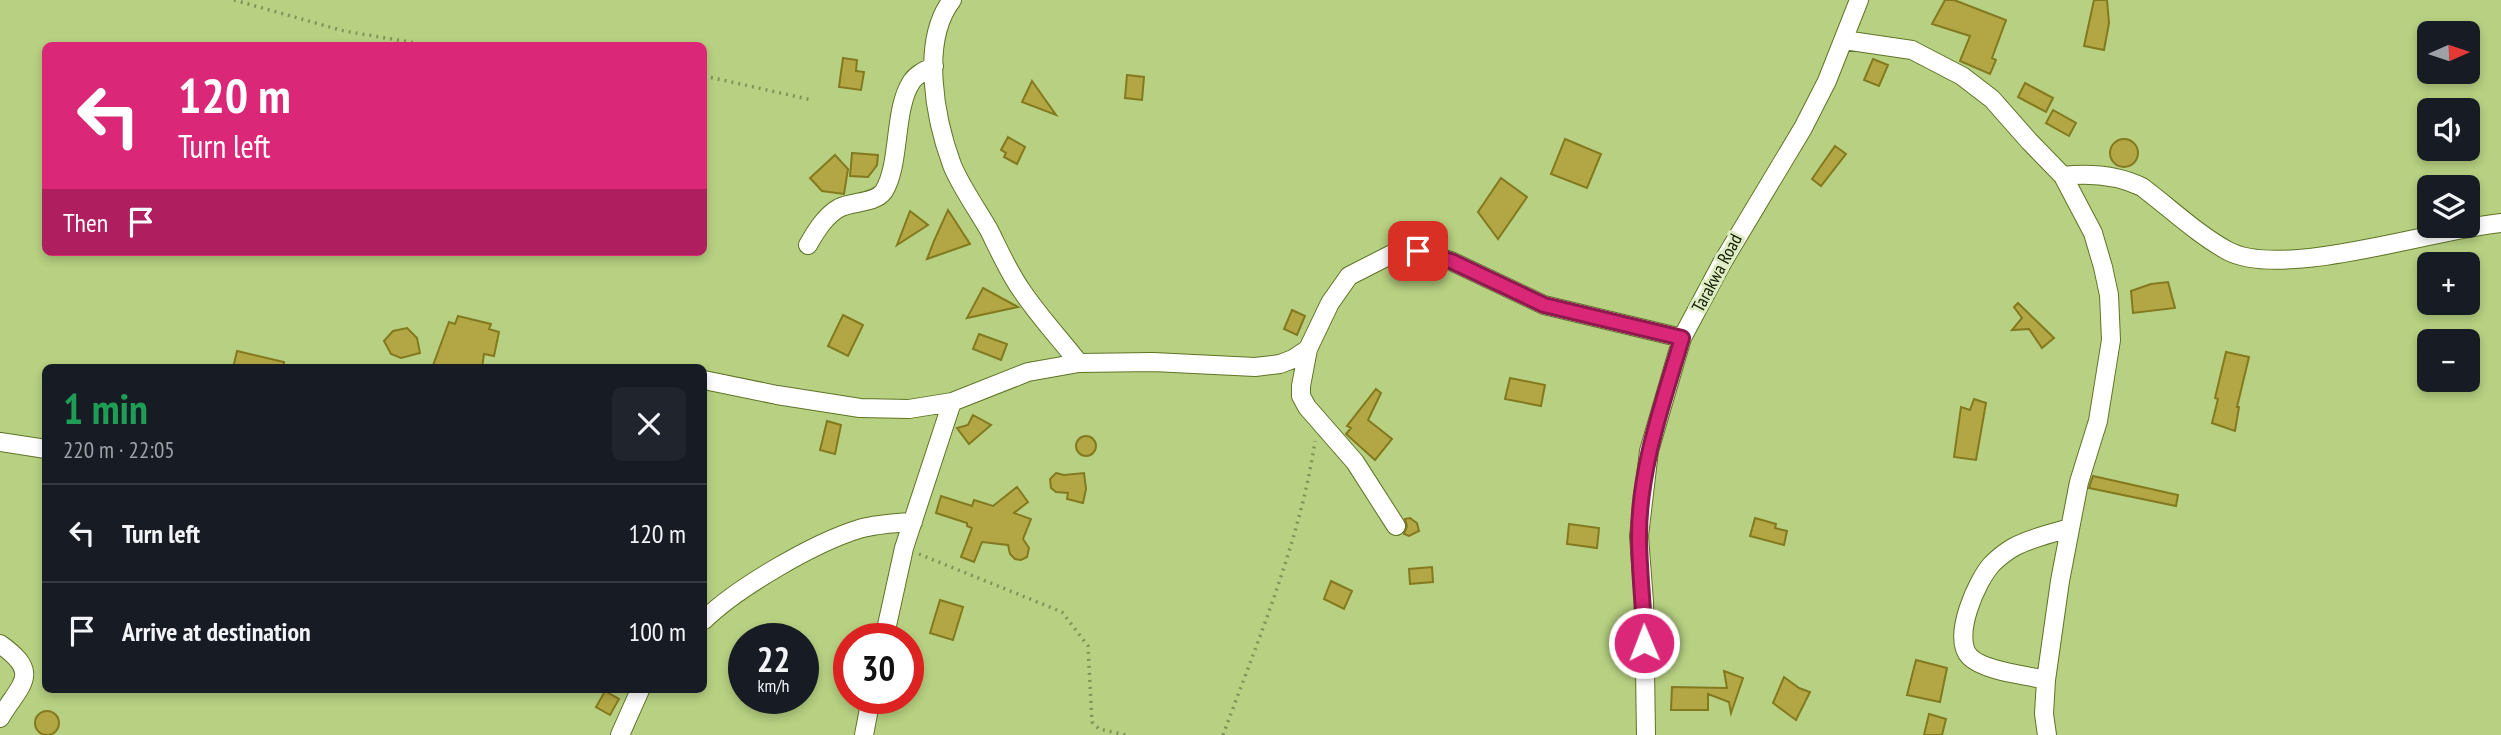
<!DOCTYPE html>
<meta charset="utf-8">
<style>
:root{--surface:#171b24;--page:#20242c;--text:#f1f3f6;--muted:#9ea1a6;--line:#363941}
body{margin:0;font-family:"PT Sans Narrow",sans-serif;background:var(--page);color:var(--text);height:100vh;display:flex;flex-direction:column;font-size:26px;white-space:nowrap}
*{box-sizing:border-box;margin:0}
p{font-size:23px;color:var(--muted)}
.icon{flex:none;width:38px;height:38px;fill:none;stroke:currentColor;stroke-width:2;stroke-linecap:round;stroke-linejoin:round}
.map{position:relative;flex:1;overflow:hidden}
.sheet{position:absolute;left:42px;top:364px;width:665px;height:329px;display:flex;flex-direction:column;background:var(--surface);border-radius:10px;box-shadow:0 4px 10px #0003}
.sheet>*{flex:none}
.banner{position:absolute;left:42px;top:42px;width:665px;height:214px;border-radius:10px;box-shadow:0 4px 10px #0003;background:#db2777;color:#fff;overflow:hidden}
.needle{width:46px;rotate:87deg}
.fabs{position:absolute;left:2417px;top:21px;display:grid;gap:14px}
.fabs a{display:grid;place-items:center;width:63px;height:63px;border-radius:10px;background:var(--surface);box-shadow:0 4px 10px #0003;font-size:35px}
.speed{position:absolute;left:728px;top:623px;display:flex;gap:14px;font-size:35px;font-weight:700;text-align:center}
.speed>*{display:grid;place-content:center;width:91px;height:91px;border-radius:50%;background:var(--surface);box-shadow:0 4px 10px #0003;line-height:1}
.speed small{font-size:18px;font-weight:400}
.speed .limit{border:10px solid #d22;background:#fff;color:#111}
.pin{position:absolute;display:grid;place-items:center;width:60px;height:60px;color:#fff;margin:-30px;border-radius:14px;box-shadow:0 4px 10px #0006}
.me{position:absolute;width:77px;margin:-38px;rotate:359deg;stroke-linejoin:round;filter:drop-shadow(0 0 5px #0008)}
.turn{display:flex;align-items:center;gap:24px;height:147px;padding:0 21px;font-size:32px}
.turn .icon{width:91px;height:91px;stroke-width:2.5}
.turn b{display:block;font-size:49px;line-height:60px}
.then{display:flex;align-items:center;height:66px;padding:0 21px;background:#0003;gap:14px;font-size:26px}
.round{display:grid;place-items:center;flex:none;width:74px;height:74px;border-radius:10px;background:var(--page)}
.headline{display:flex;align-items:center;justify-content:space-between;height:119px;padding:0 21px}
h1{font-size:42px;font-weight:600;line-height:52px;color:#1e9e55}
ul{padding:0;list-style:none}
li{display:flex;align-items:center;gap:21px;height:98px;padding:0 21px;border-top:2px solid var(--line)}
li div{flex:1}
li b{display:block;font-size:26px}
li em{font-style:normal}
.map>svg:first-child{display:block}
.building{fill:#b2a744;stroke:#83791f;stroke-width:2}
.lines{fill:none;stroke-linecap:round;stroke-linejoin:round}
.minor-casing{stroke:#5f7425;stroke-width:20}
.path{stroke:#819457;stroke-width:3.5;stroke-dasharray:2 5;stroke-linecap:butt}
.minor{stroke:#fff;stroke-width:18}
.route-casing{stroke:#8e194d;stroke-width:18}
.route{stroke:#db2777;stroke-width:12}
.labels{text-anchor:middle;stroke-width:6;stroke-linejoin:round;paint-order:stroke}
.street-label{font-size:18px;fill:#121a00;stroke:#deecc4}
</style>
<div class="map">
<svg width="2501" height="735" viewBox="0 0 2501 735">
<rect width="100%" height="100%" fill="#b7d081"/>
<!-- building -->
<path class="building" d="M 1945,0 L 1954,0 L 2006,20 L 1992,58 L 1996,60 L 1990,74 L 1960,61 L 1970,36 L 1932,24 Z
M 2094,0 L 2107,0 L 2109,23 L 2104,50 L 2084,46 Z
M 843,58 L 857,60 L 856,71 L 864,72 L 861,90 L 839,87 Z
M 1873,59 L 1888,65 L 1879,86 L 1864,80 Z
M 1127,75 L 1144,77 L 1142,100 L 1125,98 Z
M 1032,81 L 1056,115 L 1022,102 Z
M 2025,83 L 2053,98 L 2046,112 L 2018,97 Z
M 2053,110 L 2076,123 L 2069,136 L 2046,123 Z
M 1008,137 L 1025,147 L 1017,164 L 1004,157 L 1006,153 L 1001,150 Z
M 1565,139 L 1601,154 L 1587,188 L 1551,174 Z
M2110 153a14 14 0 1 1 28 0a14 14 0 1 1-28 0Z
M 1835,146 L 1846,154 L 1821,186 L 1812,179 Z
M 852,153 L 878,155 L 877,165 L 868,177 L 850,176 Z
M 835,155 L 848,169 L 844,194 L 822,191 L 810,178 Z
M 1501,178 L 1527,197 L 1498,239 L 1478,212 Z
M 948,210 L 970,244 L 927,259 L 934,241 Z
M 910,211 L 928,225 L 897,245 Z
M 2168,282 L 2175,308 L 2133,313 L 2131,291 L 2151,284 Z
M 983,288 L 1018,307 L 967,318 Z
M 2018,303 L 2054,338 L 2042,348 L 2029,329 L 2012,330 L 2022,318 L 2014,307 Z
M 1292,310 L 1305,316 L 1297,335 L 1284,329 Z
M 843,315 L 863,325 L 848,356 L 828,346 Z
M 458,316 L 491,324 L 489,329 L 499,332 L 494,356 L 484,354 L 482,368 L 432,368 L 449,322 L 455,324 Z
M 407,328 L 417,338 L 420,353 L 401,358 L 391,354 L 384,341 L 393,331 Z
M 979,334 L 1007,344 L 1001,360 L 973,349 Z
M 237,351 L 284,362 L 284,368 L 233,368 Z
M 2226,352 L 2249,357 L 2237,407 L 2239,407 L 2235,431 L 2212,423 L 2218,399 L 2215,398 Z
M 1510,378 L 1545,385 L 1541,406 L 1505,399 Z
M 1376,389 L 1381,393 L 1368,420 L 1392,439 L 1375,460 L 1346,434 L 1351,428 L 1347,426 Z
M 1974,399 L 1986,403 L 1976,460 L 1954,457 L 1961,407 L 1970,410 Z
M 973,415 L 991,425 L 969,444 L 957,428 L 968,425 Z
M 827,421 L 841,425 L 835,454 L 820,450 Z
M1076 446a10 10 0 1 1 20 0a10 10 0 1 1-20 0Z
M 1056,473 L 1064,475 L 1084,473 L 1086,489 L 1083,503 L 1067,499 L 1068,493 L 1056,492 L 1051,488 L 1050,479 Z
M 2093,476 L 2178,495 L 2176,506 L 2089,488 Z
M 1017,487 L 1028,502 L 1014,513 L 1031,519 L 1023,539 L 1029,548 L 1027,557 L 1021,560 L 1015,559 L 1010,554 L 1008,545 L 982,542 L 974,562 L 961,557 L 972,528 L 967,526 L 967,523 L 936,513 L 941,496 L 972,506 L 974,500 L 993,506 Z
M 1410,518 L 1417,523 L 1419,531 L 1409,536 L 1404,534 L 1407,526 L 1405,519 Z
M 1755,518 L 1776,524 L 1775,528 L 1787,531 L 1784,545 L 1750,536 Z
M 1569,524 L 1599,528 L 1597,548 L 1567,544 Z
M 1432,567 L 1433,582 L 1410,584 L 1409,569 Z
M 1331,581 L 1352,591 L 1344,609 L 1324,599 Z
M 940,600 L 963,607 L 953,640 L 930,633 Z
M 1916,660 L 1947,668 L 1940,702 L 1907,695 Z
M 1724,671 L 1743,678 L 1731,713 L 1729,702 L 1708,694 L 1708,710 L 1671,710 L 1672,687 L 1727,688 Z
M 1784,677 L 1799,688 L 1810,692 L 1796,720 L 1773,703 Z
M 605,691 L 619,699 L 610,715 L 596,707 Z
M35 723a12 12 0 1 1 24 0a12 12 0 1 1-24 0Z
M 1929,714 L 1946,719 L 1942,735 L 1924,735 Z"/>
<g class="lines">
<!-- minor casing -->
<g class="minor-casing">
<path id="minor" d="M 952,0 C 920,41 935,119 952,165 C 961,187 977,209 989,230 C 999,250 1009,273 1022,291 C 1039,316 1060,339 1079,363
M 1844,40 L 1912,50 L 1962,76 L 1992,99 L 2029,141 L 2063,176 L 2093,233 L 2103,267 L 2109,295 L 2111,340 L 2098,421 L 2079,482 L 2060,581 L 2046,680 L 2044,714 L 2047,735
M 2063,176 C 2090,173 2117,175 2142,187 C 2170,208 2197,234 2228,251 C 2283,280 2435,229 2501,223
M 808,245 C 816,231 825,216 839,208 C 852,201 875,204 884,191 C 901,163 893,109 912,81 C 917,74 926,70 934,66
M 1308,349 L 1301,386 L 1301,396 L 1307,407 L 1355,462 L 1396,526
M 704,380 L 777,395 L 860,408 L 909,409 L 952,402 L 1028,372 L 1079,363 L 1153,362 L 1255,367 L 1280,364 L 1293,359 L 1308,349 L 1330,303 L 1349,276 L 1400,250 L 1418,251 L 1451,261 L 1544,305 L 1682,338
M 0,442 L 46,449
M 704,620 C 738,587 814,543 859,529 C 876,524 895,523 913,522
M 884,639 L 904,548 L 952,402
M 0,644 C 42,674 21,683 0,718
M 2046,680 C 2026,675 1984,671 1970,657 C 1951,638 1977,580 1992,564 C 1998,558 2007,551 2014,547 C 2030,538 2051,534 2069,528
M 620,735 L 640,690
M 864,735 L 871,698
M 1646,735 L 1644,602 L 1639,536 L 1649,451 L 1682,338 L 1722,263 L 1803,128 L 1827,81 L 1859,0"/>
</g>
<!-- path -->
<path class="path" d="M 234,0 L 344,31 L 433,46
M 704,76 L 812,100
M 919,554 L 1062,612 L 1088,646 L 1092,722 L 1099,729 L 1126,735
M 1223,735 C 1257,643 1301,538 1315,441"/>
<!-- minor -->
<use href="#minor" class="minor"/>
</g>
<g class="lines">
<!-- route casing -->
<g class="route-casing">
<path id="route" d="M 1418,251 L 1451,261 L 1544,305 L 1682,338 C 1663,403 1639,468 1639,536 C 1639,571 1644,607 1644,643"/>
</g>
<!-- route -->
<use href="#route" class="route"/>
</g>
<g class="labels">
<!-- street labels -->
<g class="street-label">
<text transform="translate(1717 273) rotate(-62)" y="6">Tarakwa Road</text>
</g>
</g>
</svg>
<div class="fabs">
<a><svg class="needle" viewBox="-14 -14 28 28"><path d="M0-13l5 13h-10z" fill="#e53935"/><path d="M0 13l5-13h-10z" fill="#9ea1a6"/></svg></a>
<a><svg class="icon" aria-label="sound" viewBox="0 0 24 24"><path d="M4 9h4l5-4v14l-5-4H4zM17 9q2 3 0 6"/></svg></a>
<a><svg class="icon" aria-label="layers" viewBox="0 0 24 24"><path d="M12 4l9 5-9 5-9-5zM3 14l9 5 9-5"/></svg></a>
<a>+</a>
<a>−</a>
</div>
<div class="speed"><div>22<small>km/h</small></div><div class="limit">30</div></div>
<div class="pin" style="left:1418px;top:251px;background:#d93025"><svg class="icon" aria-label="arrive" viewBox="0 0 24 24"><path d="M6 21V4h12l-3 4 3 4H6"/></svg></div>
<svg class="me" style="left:1644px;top:643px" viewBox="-20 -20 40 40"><circle r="17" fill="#db2777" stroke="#fff" stroke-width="3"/><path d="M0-11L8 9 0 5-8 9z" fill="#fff"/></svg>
<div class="banner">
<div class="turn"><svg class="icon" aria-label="left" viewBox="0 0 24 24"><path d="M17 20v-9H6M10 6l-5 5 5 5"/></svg><div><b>120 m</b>Turn left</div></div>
<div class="then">Then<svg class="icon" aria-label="arrive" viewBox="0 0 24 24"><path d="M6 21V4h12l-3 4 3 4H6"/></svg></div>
</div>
<section class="sheet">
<div class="headline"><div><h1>1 min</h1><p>220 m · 22:05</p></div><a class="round"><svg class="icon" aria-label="close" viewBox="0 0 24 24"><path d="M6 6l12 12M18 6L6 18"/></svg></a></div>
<ul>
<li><svg class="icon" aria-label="left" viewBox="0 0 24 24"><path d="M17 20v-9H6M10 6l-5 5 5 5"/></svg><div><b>Turn left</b></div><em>120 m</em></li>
<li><svg class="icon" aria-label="arrive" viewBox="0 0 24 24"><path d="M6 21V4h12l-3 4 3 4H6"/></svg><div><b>Arrive at destination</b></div><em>100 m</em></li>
</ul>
</section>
</div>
